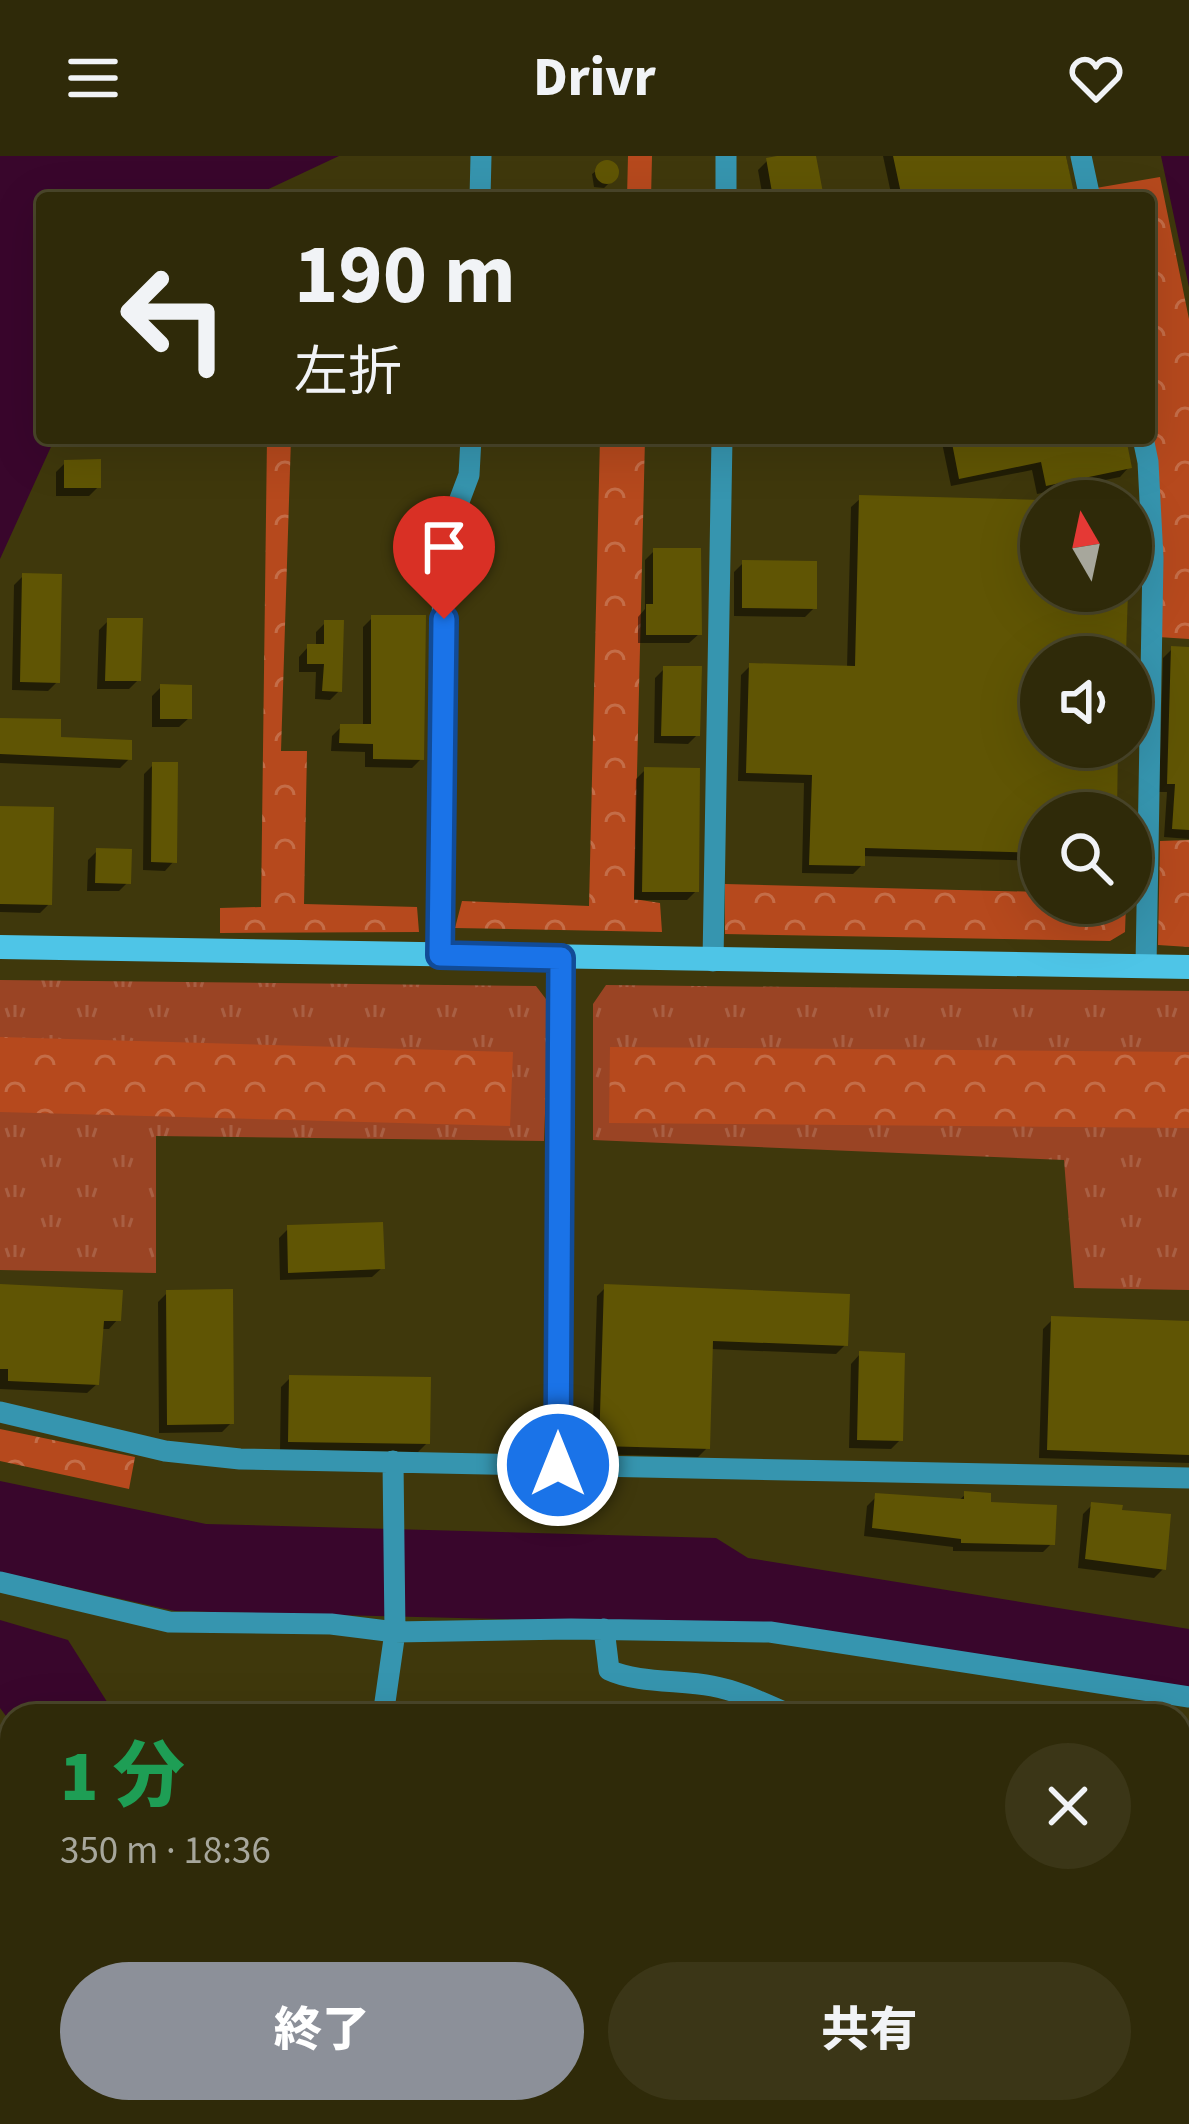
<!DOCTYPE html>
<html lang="ja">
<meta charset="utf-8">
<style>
:root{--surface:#2f2a09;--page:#3b3617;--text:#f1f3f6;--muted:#a7a79c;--line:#4a462a;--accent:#8c9099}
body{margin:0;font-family:"Source Sans 3","Noto Sans JP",sans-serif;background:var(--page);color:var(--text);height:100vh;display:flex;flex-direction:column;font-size:45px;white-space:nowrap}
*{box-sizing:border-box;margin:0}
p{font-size:39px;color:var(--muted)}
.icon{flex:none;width:66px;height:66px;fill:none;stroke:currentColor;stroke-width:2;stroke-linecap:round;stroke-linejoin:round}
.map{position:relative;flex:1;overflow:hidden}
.details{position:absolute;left:0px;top:1548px;width:1191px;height:420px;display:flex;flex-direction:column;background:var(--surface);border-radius:36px 36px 0 0;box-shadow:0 12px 48px #0002,0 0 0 3px var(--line)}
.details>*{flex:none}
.banner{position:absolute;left:36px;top:36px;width:1119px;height:252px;border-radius:12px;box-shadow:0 12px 48px #0002,0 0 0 3px var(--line);background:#2f2a09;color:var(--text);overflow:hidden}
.needle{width:78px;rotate:351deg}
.buttons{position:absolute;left:1020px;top:324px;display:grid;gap:24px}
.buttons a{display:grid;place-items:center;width:132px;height:132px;border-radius:50%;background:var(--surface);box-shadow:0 12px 48px #0002,0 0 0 3px var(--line);font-size:60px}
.pin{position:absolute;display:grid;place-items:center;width:102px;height:102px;color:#fff;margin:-123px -51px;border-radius:50% 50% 50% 0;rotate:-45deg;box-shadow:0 0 12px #0007}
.pin .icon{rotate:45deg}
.me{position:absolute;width:132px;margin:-66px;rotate:0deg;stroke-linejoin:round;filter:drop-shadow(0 0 9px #0008)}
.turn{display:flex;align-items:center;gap:42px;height:252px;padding:0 60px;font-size:54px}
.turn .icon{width:156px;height:156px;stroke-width:2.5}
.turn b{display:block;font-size:84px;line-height:102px}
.round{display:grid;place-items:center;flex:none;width:126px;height:126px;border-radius:63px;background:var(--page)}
.head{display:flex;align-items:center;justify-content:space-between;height:204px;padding:0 60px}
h1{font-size:72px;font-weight:800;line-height:90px;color:#1e9e55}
.action{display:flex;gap:24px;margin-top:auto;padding:24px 60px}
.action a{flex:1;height:138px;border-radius:72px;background:var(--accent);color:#fff;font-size:48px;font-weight:800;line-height:138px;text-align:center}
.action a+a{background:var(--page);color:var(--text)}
header{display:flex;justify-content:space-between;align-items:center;height:156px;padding:0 60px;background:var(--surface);font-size:54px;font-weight:800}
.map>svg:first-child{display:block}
.grass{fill:url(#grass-tufts)}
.forest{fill:url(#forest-crowns)}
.water{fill:#39062c}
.shadow{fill:#0007}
.building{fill:#605504}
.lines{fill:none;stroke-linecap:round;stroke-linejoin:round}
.street{stroke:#3695af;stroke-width:21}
.secondary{stroke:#4ec5e7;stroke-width:24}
.route-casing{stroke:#114b97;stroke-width:30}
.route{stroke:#1a73e8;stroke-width:21}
</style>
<header><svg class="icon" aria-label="menu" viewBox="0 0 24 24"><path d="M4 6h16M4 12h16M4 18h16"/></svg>Drivr<svg class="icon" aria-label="heart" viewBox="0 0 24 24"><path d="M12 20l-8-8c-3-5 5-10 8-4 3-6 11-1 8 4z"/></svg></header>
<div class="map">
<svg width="1189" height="1968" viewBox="0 0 1189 1968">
<defs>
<pattern id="grass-tufts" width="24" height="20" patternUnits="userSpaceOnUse" patternTransform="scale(3)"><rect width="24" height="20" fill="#9a4424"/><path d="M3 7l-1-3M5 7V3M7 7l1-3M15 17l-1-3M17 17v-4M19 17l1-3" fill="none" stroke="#a95f43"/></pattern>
<pattern id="forest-crowns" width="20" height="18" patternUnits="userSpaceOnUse" patternTransform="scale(3)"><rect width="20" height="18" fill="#b6491d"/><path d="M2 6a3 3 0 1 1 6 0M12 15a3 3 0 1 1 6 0" fill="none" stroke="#c46d48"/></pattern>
</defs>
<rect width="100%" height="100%" fill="#3f380c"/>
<!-- grass -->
<path class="grass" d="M 0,824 L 536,830 L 549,847 L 544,985 L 156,980 L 156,1117 L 0,1114 Z
M 606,829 L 1189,835 L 1189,1134 L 1074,1132 L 1064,1004 L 593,984 L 593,848 Z"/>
<!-- forest -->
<path class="forest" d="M 628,0 L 652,0 L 651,42 L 627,42 Z
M 1160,21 L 1189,163 L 1189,483 L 1158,481 L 1157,303 L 1149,270 L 1149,42 L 1098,42 L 1096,32 Z
M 267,282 L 291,282 L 281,595 L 307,595 L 304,748 L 417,751 L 419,776 L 220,777 L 220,752 L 261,751 Z
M 600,282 L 645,282 L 634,743 L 660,747 L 662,776 L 455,772 L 462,745 L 589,750 Z
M 1189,684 L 1189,791 L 1158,789 L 1160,685 Z
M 725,728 L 1041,736 L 1041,747 L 1126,747 L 1125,776 L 1110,785 L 725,778 Z
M 0,881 L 513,896 L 510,970 L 0,956 Z
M 610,891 L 1189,896 L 1189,972 L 609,967 Z
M 0,1273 L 135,1301 L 129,1333 L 0,1305 Z"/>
<!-- water -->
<path class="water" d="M 0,0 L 339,0 L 258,38 L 257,42 L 42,42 L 42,282 L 55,282 L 0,403 Z
M 1161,0 L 1189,0 L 1189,131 Z
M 0,1325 L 206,1368 L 716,1382 L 748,1402 L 1189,1473 L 1189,1533 L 1073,1512 L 781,1470 L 175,1455 L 0,1416 Z
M 0,1464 L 68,1484 L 116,1560 L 12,1560 L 12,1568 L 0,1552 Z"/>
<!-- shadow -->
<path class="shadow" d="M 793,0 L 813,0 L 821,42 L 763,42 L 758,14 L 767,5 Z
M 883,0 L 1066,0 L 1074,42 L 892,42 Z
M 607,7 L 612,9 L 615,21 L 604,32 L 594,31 L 592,18 Z
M 941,282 L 1123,282 L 1129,311 L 1120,321 L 1037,338 L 1032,314 L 951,330 Z
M 65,307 L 98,331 L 89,340 L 56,340 L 56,316 Z
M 861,342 L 1041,346 L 1041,435 L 1124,435 L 1121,501 L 1041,501 L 1041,591 L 1117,591 L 1114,657 L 1041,657 L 1041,705 L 862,700 L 862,709 L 853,718 L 802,717 L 804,627 L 738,625 L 741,519 L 750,510 L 847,512 L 851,351 Z
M 654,395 L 699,478 L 689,487 L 638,487 L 638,461 L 645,453 L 645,404 Z
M 743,407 L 814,452 L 805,461 L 734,460 L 734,416 Z
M 23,420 L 57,526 L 48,535 L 12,534 L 14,429 Z
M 372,462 L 421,603 L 412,612 L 365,611 L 365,596 L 331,595 L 332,580 L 341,571 L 363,571 L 363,471 Z
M 108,465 L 138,524 L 129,533 L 97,533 L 99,474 Z
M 325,467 L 339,535 L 330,544 L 315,543 L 316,516 L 299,516 L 299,501 L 308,491 L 316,491 L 316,476 Z
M 1172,493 L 1189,494 L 1189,683 L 1164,681 L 1167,636 L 1159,636 L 1163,502 Z
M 664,513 L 697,579 L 688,588 L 654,587 L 655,522 Z
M 161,531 L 189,562 L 179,571 L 152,571 L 152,540 Z
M 0,565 L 58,584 L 129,603 L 120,612 L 0,607 Z
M 153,609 L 174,705 L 165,715 L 143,714 L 144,618 Z
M 645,614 L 696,735 L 687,744 L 634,744 L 636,623 Z
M 0,653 L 49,748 L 40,757 L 0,756 Z
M 97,695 L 128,726 L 119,735 L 87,735 L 88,704 Z
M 289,1072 L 382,1112 L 372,1121 L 280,1124 L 279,1082 Z
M 0,1129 L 118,1163 L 109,1173 L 100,1173 L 97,1228 L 87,1237 L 0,1233 Z
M 606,1131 L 845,1189 L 836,1198 L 710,1193 L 707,1292 L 698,1301 L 592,1298 L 597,1140 Z
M 167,1137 L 231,1267 L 222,1276 L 159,1277 L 158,1146 Z
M 1053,1163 L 1189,1168 L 1189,1307 L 1039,1302 L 1043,1173 Z
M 860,1198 L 900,1284 L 891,1293 L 849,1292 L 851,1208 Z
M 290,1222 L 427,1287 L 418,1296 L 280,1294 L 281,1231 Z
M 966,1338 L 1052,1387 L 1043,1396 L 953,1395 L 953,1391 L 864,1380 L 867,1350 L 876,1341 L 957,1346 Z
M 1092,1349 L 1163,1413 L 1154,1422 L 1078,1412 L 1083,1358 Z"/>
<!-- building -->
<path class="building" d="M 777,0 L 816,0 L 824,42 L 773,42 L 766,2 Z
M 893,0 L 1066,0 L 1075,42 L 902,42 Z
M595 16a12 12 0 1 1 24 0a12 12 0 1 1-24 0Z
M 951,282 L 1126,282 L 1132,312 L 1046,330 L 1041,306 L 959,323 Z
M 101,303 L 101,332 L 64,332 L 64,304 Z
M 859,339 L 1041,344 L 1041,435 L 1128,435 L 1126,498 L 1041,496 L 1041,591 L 1118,591 L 1117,657 L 1041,657 L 1041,697 L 865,692 L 865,710 L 809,709 L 812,619 L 746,617 L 749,507 L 855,510 Z
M 653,392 L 701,392 L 702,479 L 646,479 L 646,448 L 653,448 Z
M 742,404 L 817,405 L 817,453 L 742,452 Z
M 22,417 L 62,418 L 60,527 L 20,526 Z
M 371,459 L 426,459 L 424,604 L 373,603 L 373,588 L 339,587 L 340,568 L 371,568 Z
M 107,462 L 143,462 L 141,525 L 105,525 Z
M 324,464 L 344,464 L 342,536 L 322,535 L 324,508 L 307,508 L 307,488 L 324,488 Z
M 1171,490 L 1189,491 L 1189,674 L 1172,673 L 1175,628 L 1167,628 Z
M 663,510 L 702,510 L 700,580 L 661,580 Z
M 160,528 L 192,529 L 192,563 L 160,563 Z
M 0,562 L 61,563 L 61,581 L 132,584 L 132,604 L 0,598 Z
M 152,606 L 178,606 L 177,707 L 151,706 Z
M 644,611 L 700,612 L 699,736 L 642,736 Z
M 0,650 L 54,651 L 52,749 L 0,748 Z
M 96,692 L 132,693 L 131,728 L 95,727 Z
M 383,1066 L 385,1113 L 288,1117 L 287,1069 Z
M 0,1128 L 123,1134 L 121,1165 L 104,1165 L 99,1229 L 8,1225 L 8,1213 L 0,1213 Z
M 604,1128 L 850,1138 L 848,1190 L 713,1185 L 710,1293 L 599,1290 Z
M 233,1133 L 234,1268 L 167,1269 L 166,1134 Z
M 1051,1160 L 1189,1165 L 1189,1299 L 1047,1294 Z
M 859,1195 L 905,1197 L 903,1285 L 857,1284 Z
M 289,1219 L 431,1221 L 430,1288 L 288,1286 Z
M 964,1335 L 991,1337 L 991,1346 L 1057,1349 L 1055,1389 L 961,1387 L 961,1383 L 872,1372 L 875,1337 L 964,1343 Z
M 1091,1346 L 1123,1349 L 1122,1354 L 1171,1358 L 1166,1414 L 1085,1403 Z"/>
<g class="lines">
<!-- street -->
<path class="street" d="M 1081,0 L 1090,42
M 480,42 L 481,0
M 726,42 L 726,0
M 1143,282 L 1148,306 L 1153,402 L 1146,811
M 439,799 L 443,388 L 469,319 L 471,282
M 713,805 L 722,282
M 0,1256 L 165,1295 L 240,1303 L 1189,1322
M 558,1309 L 561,802
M 0,1426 L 169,1466 L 331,1468 L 395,1476 L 571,1473 L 770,1476 L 1189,1541
M 604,1473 L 609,1514 C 636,1527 681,1524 712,1530 C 740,1535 767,1549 793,1560
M 383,1560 L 395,1476 L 393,1305
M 1179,1640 L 1189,1585
M 1179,1727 L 1189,1728
M 1179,1808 L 1189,1806
M 289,1956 L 297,1968
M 685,1956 L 692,1968
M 1038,1956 L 1046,1968
M 249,1968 L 268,1956"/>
<!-- secondary -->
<path class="secondary" d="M 0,791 L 1189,811"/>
</g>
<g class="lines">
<!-- route casing -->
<g class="route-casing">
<path id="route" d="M 444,463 L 440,799 L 561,802 L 558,1309"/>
</g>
<!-- route -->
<use href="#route" class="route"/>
</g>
</svg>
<div class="buttons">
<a><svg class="needle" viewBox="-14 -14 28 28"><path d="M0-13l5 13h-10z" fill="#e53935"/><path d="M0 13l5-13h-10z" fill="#a7a79c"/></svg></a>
<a><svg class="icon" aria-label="sound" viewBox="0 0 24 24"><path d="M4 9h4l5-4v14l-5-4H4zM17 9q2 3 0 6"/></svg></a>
<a><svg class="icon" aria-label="search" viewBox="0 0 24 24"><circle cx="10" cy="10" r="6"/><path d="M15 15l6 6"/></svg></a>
</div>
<div class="pin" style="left:444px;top:463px;background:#d93025"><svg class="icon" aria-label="arrive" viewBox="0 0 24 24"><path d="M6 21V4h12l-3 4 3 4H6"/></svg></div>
<svg class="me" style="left:558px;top:1309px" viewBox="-20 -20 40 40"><circle r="17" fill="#1a73e8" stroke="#fff" stroke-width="3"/><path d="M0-11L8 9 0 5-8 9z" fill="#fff"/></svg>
<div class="banner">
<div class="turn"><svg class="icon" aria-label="left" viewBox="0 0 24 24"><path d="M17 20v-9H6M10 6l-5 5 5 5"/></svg><div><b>190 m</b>左折</div></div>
</div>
<section class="details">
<div class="head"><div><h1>1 分</h1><p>350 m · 18:36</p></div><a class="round"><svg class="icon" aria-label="close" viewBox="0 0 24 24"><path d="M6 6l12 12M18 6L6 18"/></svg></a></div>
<div class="action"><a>終了</a><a>共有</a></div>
</section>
</div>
